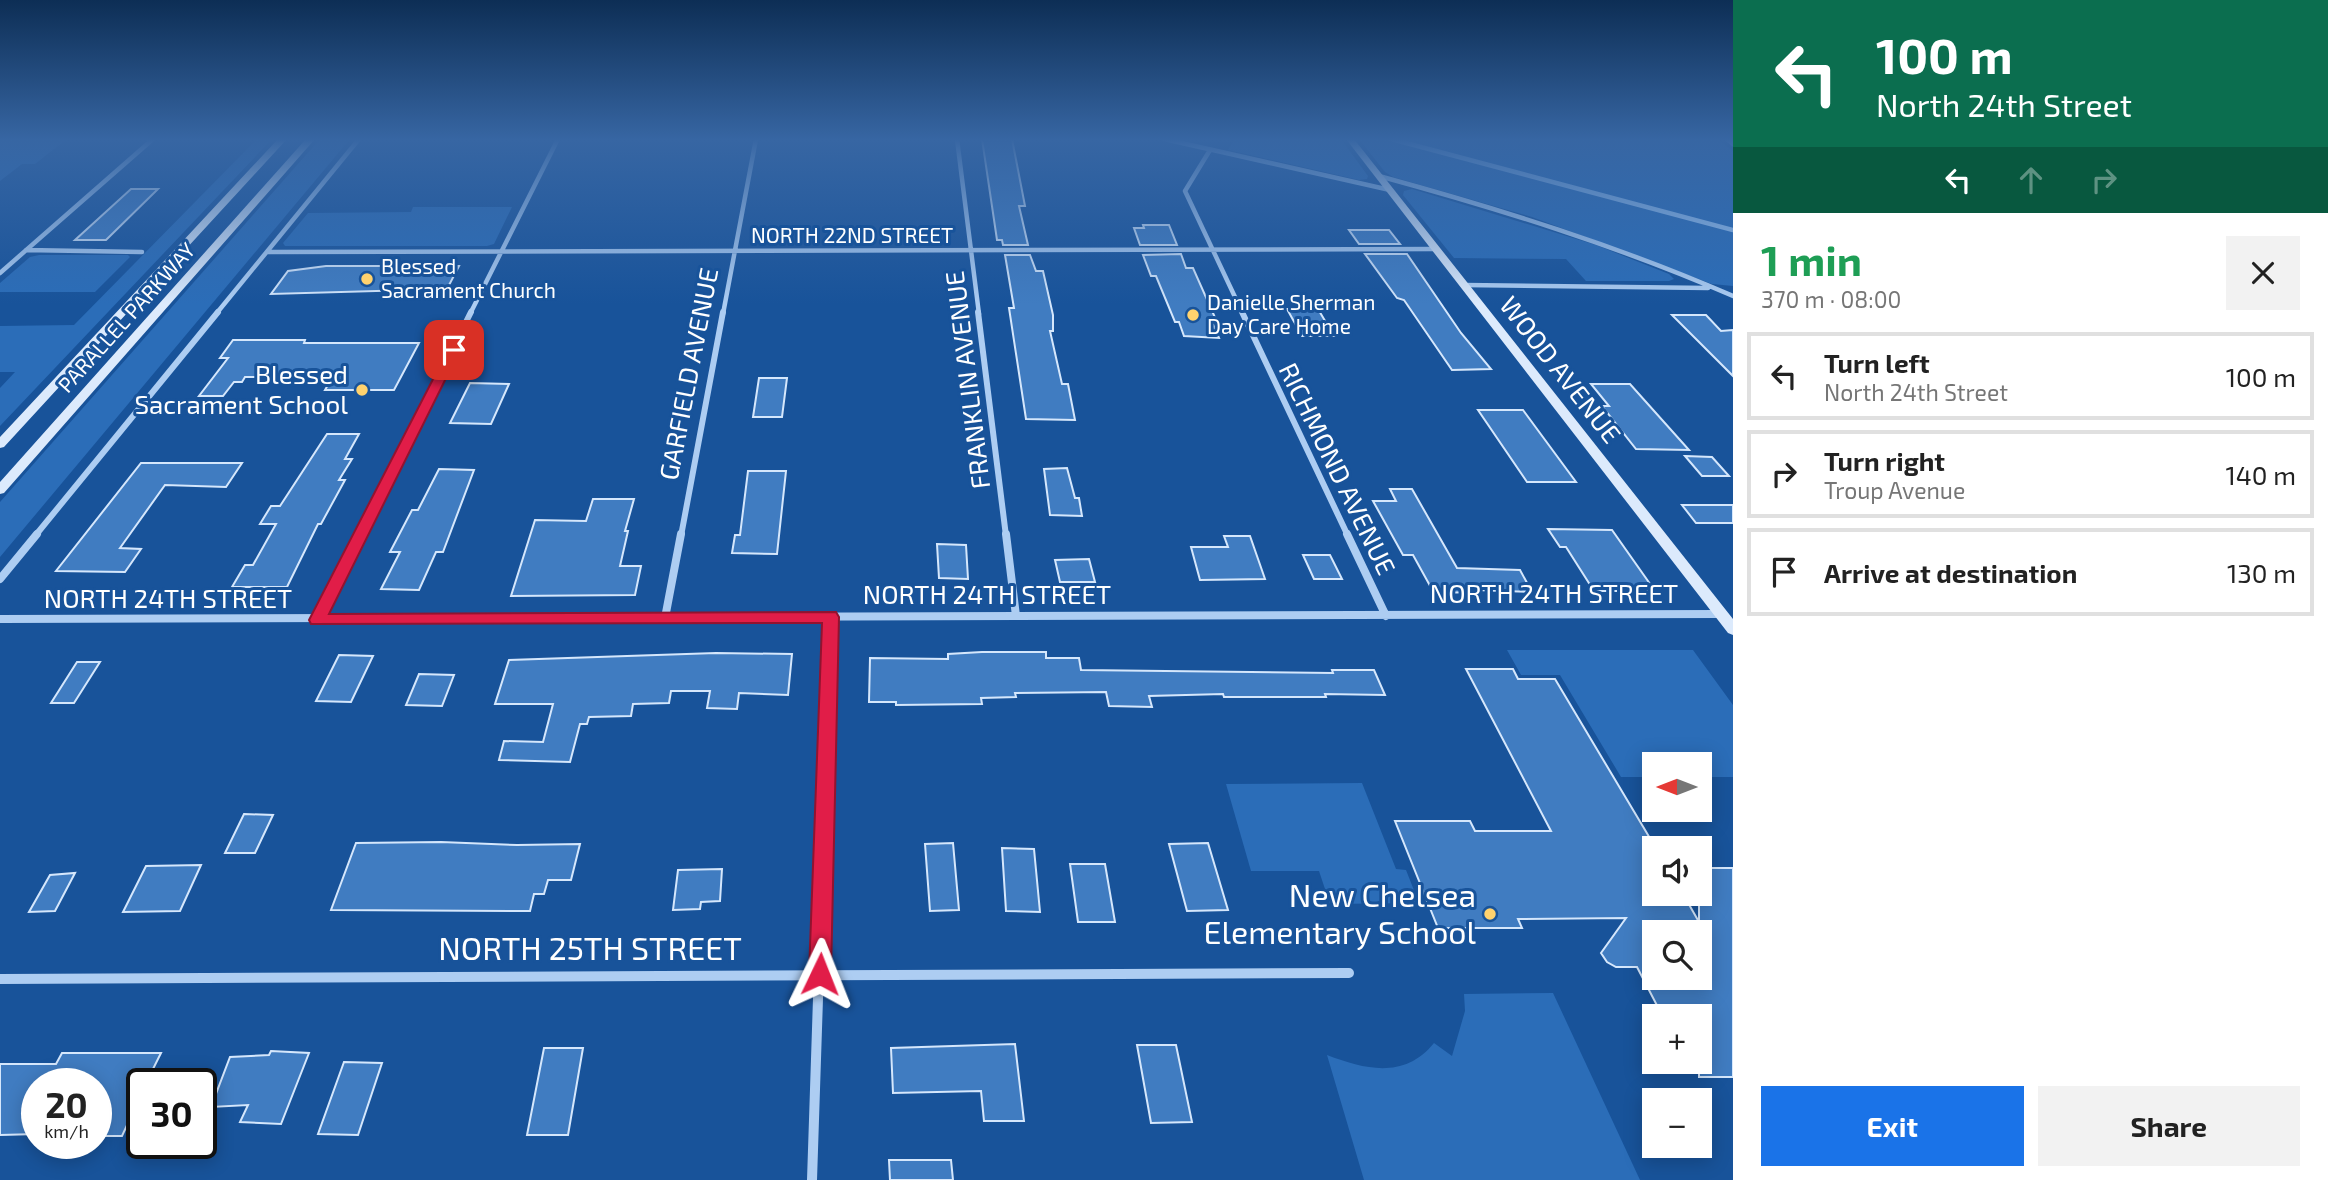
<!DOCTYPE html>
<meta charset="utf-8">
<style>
:root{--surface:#fff;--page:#f2f2f2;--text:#222;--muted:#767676;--line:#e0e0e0;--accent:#1a73e8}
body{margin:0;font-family:"Exo 2",sans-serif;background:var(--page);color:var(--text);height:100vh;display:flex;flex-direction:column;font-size:26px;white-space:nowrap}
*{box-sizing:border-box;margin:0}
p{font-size:23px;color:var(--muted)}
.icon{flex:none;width:38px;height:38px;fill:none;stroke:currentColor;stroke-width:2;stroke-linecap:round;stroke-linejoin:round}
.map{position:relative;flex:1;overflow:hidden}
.sheet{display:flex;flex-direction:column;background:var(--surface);width:595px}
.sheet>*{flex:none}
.top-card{background:#0b6e4f;color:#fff;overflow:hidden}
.needle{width:46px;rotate:270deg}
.buttons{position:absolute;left:1642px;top:752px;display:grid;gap:14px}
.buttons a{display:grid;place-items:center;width:70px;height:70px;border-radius:0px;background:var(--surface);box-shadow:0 4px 18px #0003;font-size:35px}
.speed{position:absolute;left:21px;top:1068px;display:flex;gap:14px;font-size:35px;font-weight:700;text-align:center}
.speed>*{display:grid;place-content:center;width:91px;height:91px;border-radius:50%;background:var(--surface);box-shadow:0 4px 18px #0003;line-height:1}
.speed small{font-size:18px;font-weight:400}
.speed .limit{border:4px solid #111;border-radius:10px;background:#fff;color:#111}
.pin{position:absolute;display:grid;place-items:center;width:60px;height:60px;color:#fff;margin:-30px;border-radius:14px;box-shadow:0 4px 10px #0006}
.me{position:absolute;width:77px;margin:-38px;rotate:2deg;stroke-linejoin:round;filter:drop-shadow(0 0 5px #0008)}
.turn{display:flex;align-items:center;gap:24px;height:147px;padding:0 28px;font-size:32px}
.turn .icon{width:91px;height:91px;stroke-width:2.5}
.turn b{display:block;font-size:49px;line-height:60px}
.lanes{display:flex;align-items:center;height:66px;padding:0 28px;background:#0003;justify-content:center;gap:35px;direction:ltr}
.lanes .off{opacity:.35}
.round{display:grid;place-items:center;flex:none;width:74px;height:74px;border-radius:0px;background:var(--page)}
.overview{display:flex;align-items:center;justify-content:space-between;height:119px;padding:0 28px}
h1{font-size:42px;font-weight:700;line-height:52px;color:#1e9e55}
.action{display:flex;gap:14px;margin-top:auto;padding:14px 28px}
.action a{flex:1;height:80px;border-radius:0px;background:var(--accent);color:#fff;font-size:28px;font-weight:700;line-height:80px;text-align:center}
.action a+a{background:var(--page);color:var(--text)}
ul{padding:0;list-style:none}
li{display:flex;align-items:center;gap:21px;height:88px;margin:0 14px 10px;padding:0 14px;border:4px solid var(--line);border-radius:0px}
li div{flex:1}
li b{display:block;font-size:26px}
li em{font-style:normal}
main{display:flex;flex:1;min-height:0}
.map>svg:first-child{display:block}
.green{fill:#2b6db8}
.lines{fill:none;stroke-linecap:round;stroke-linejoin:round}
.stream{stroke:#a0c8f4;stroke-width:4.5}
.building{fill:#407cc1;stroke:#d5e7fc;stroke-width:2;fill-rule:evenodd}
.street-far3{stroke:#adcdf2;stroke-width:4.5}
.street-far2{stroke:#adcdf2;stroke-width:6}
.street-far1{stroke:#adcdf2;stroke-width:8}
.street{stroke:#adcdf2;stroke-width:10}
.secondary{fill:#dceafc;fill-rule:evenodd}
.route{fill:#e11d48;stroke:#92132f;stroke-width:2}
.poi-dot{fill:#ffd26e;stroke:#18539a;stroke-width:2.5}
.labels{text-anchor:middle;stroke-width:6;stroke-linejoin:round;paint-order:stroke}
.far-street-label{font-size:21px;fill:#fff;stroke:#18539a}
.far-poi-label{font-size:21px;fill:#fff;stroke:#18539a;text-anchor:start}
.street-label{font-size:26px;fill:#fff;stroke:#18539a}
.poi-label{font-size:26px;fill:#fff;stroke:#18539a;text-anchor:end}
.near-poi-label{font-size:32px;fill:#fff;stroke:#18539a;text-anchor:end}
.near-street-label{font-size:32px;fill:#fff;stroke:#18539a}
</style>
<main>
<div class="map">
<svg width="1733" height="1180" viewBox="0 0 1733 1180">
<rect width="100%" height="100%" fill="#18539a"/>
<!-- green -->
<path class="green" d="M 0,139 L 67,139 L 35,164 L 22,164 L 0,181 Z
M 257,139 L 272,139 L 0,426 L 0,388 L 15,372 L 0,372 L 0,326 L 74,325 Z
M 320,139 L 350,139 L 0,557 L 0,502 Z
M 1235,139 L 1341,139 L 1368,176 L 1367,179 L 1359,180 L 1228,150 Z
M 1359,139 L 1718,139 L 1733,151 L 1733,286 L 1712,284 L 1532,217 L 1393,177 L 1385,172 Z
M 1412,189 L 1596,245 L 1669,274 L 1674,279 L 1669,281 L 1586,281 L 1566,259 L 1454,258 L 1403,195 L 1404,191 Z
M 413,207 L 512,207 L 494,244 L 487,246 L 285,246 L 283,243 L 308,213 L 411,212 Z
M 39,255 L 128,255 L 130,257 L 95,292 L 0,292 L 0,283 L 30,257 Z
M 1507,650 L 1693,650 L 1733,705 L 1733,777 L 1699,777 L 1699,765 L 1654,765 L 1654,777 L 1621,777 L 1560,675 L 1521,675 Z
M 1362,783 L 1396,869 L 1406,870 L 1419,903 L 1330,904 L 1319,871 L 1251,871 L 1226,784 Z
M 1553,993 L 1640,1180 L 1364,1180 L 1327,1055 C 1366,1070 1405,1079 1434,1043 L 1452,1056 L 1465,1011 L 1464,994 Z"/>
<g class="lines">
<!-- stream -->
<path class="stream" d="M 1391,139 L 1733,230"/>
</g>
<!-- building -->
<path class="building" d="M 982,139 L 1012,139 L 1025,206 L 1019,206 L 1028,245 L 1003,245 L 1002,240 L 997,240 Z
M 131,189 L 158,189 L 106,240 L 75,240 Z
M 1143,225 L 1169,225 L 1177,245 L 1140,245 L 1134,228 L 1144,228 Z
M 1349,230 L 1389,230 L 1400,244 L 1359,244 Z
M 1181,254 L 1186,268 L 1193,268 L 1217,322 L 1212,322 L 1219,338 L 1184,336 L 1179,322 L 1175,322 L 1156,276 L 1151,276 L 1143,255 Z
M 1365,254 L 1407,254 L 1461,333 L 1491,369 L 1452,370 L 1404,300 L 1397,298 Z
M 1005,255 L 1030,255 L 1036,271 L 1043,271 L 1053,315 L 1053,331 L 1050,331 L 1062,384 L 1068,384 L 1075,420 L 1026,419 L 1009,308 L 1014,308 Z
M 326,266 L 459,266 L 447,289 L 271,294 L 288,271 Z
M 1287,309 L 1318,309 L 1334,336 L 1302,336 Z
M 1672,315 L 1706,315 L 1721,331 L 1733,330 L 1733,376 Z
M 233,340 L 305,340 L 304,343 L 419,343 L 394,390 L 325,390 L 335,373 L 264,373 L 261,377 L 245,377 L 242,382 L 234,382 L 223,396 L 199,396 L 228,358 L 220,358 Z
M 759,378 L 787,378 L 782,417 L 753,417 Z
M 470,383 L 509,384 L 491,424 L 450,423 Z
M 1591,384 L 1630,384 L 1689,450 L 1636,449 L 1602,406 L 1609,406 Z
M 1478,410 L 1523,410 L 1576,482 L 1527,482 Z
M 327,434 L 359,434 L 345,459 L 352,459 L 339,480 L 345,480 L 321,524 L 318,524 L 287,587 L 232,587 L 245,565 L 253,565 L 276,524 L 260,524 L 271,506 L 280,506 Z
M 1685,456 L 1712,457 L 1729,476 L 1702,476 Z
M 141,463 L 242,463 L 226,487 L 165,485 L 120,548 L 141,549 L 125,572 L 56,571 Z
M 1067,468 L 1075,498 L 1079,498 L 1082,516 L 1050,515 L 1044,469 Z
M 439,469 L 474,470 L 443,552 L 436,552 L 419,590 L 381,589 L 400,552 L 390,552 L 412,510 L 418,510 Z
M 748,471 L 786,471 L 777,554 L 732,553 L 735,535 L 740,535 Z
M 1390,489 L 1412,489 L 1457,568 L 1520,570 L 1532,592 L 1474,590 L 1475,592 L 1434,593 L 1413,555 L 1403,555 L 1373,501 L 1396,501 Z
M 593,499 L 634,499 L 625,531 L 628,531 L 620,566 L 641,566 L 635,595 L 511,596 L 535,520 L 586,521 Z
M 1682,505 L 1733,505 L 1733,523 L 1696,523 Z
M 1548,529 L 1612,530 L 1655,591 L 1594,591 L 1566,547 L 1560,547 Z
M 1224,536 L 1250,536 L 1265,579 L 1200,580 L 1191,547 L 1228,547 Z
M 937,544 L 966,545 L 968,579 L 939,578 Z
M 1303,555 L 1330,555 L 1342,579 L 1314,579 Z
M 1089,559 L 1095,582 L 1060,582 L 1055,560 Z
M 982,652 L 1046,652 L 1046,658 L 1079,658 L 1081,670 L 1333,673 L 1332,670 L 1374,670 L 1385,695 L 1325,694 L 1326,697 L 1224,697 L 1223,694 L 1149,696 L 1152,707 L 1109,706 L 1106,692 L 1015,693 L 1016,697 L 981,698 L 982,704 L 896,705 L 896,702 L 869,702 L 870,658 L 948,659 L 948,654 Z
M 716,653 L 792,654 L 788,695 L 739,693 L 737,709 L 707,708 L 710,691 L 671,691 L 669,703 L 633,704 L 631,716 L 589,717 L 587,724 L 580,724 L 570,762 L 499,760 L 504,741 L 543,742 L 553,704 L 495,704 L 509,660 Z
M 339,655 L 373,656 L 351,702 L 316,701 Z
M 77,662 L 100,662 L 74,703 L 51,703 Z
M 1466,669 L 1513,669 L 1518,679 L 1555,679 L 1654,845 L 1654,894 L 1683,894 L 1699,922 L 1699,868 L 1733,868 L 1733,1077 L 1699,1077 L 1699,1017 L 1663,1017 L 1637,967 L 1616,967 L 1607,962 L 1601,953 L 1626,918 L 1518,919 L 1522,928 L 1438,928 L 1395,821 L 1470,821 L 1475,831 L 1551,831 ZM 1654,933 L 1699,933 L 1699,978 L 1654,978 Z
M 419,674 L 454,675 L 442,706 L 406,705 Z
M 244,814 L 273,815 L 255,853 L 225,853 Z
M 441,842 L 517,845 L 580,844 L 571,880 L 548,880 L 544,894 L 534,894 L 530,911 L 331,910 L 356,843 Z
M 953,843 L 959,910 L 930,911 L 925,844 Z
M 1208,843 L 1228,910 L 1187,911 L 1169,844 Z
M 1002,848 L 1034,849 L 1040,912 L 1006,911 Z
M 1070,864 L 1105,864 L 1115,922 L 1078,922 Z
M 201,865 L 180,911 L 123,912 L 146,866 Z
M 722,869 L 720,901 L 701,902 L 700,909 L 673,910 L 678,870 Z
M 75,873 L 55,911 L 29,912 L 50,875 Z
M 1015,1044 L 1024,1121 L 984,1121 L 981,1091 L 893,1093 L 891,1048 Z
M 1137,1045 L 1176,1045 L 1192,1122 L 1151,1123 Z
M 544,1048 L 583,1048 L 568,1135 L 527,1135 Z
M 271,1051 L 309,1053 L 281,1124 L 240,1122 L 248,1105 L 211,1107 L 230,1057 L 269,1055 Z
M 62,1053 L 161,1053 L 146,1083 L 142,1083 L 142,1093 L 122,1136 L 96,1136 L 96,1083 L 37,1083 L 37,1134 L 0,1135 L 0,1064 L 56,1064 Z
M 344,1062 L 382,1063 L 358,1135 L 318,1134 Z
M 889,1160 L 951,1160 L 953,1180 L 890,1180 Z"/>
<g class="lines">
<!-- street-far3 -->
<path class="street-far3" d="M 957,139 L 979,314
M 1164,139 L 1390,190
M 1727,139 L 1733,144
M 1210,150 L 1185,191 L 1243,314
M 1379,176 C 1500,209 1618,246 1733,296
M 26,250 L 142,252
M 267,252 L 1436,249
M 0,273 L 153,139
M 1464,285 L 1708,288
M 216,314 L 359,139
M 470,314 L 558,139
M 723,314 L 756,139"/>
<!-- street-far2 -->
<path class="street-far2" d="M 978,312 L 1006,536
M 1242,312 L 1348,536
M 35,536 L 218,312
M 359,536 L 471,312
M 681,536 L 723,312"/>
<!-- street-far1 -->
<path class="street-far1" d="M 1006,534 L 1016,616
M 1347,534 L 1386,616
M 0,579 L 37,534
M 665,618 L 681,534
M 0,619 L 1721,614
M 317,620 L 360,534
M 824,819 L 830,617"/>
<!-- street -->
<path class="street" d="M 0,979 L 1349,973
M 812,1180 L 824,817"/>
<!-- secondary -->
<path class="secondary" d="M 278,139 L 287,139 L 4,447 L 0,448 L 0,437 Z
M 306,139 L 315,139 L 4,493 L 0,494 L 0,482 Z
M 1346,139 L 1354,139 L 1733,619 L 1733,635 L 1728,633 Z"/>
</g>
<!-- sky -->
<linearGradient id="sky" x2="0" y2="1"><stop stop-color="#0d2e55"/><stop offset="0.46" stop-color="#3766a3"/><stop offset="1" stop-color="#3766a3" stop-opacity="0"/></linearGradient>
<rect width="1733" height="304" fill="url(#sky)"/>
<!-- route -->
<path class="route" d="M 454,346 L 460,350 L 329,614 L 836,612 L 839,617 L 831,974 L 828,981 L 820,985 L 812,981 L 809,974 L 822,623 L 311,624 L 309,620 L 448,350 Z"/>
<!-- markers -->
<g class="poi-dot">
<circle cx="367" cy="279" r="7"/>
<circle cx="1193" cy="315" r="7"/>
<circle cx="362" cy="390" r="7"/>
<circle cx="1490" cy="914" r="7"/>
</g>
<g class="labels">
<!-- far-street labels -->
<g class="far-street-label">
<text x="852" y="243">NORTH 22ND STREET</text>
<text transform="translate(127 318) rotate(-48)" y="7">PARALLEL PARKWAY</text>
</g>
<!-- far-poi labels -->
<g class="far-poi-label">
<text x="381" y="274">Blessed<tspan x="381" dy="24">Sacrament Church</tspan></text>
<text x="1207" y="310">Danielle Sherman<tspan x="1207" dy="24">Day Care Home</tspan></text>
</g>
<!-- street labels -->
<g class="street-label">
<text transform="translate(1560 370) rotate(52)" y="9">WOOD AVENUE</text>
<text transform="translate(689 374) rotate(-79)" y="9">GARFIELD AVENUE</text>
<text transform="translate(968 380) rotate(-97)" y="9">FRANKLIN AVENUE</text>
<text transform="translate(1337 469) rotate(64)" y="9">RICHMOND AVENUE</text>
<text x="1554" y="603">NORTH 24TH STREET</text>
<text x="987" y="604">NORTH 24TH STREET</text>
<text x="168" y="608">NORTH 24TH STREET</text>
</g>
<!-- poi labels -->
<g class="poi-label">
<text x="348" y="384">Blessed<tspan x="348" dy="30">Sacrament School</tspan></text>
</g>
<!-- near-poi labels -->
<g class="near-poi-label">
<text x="1476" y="907">New Chelsea<tspan x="1476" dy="37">Elementary School</tspan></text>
</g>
<!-- near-street labels -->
<g class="near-street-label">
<text x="590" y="960">NORTH 25TH STREET</text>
</g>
</g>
</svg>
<div class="buttons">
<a><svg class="needle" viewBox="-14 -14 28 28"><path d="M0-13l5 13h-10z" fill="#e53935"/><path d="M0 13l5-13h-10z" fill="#767676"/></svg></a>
<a><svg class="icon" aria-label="sound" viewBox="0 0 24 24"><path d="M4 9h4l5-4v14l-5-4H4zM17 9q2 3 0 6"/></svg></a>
<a><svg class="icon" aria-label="search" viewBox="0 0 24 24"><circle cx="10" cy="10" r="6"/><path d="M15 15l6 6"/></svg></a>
<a>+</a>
<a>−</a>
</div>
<div class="speed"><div>20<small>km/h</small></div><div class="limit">30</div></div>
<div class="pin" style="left:454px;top:350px;background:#d93025"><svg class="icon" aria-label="arrive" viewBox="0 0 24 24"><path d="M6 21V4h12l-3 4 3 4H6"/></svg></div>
<svg class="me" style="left:820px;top:974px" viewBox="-20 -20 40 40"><path d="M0-17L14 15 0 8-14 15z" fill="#e11d48" stroke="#fff" stroke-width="4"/></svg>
</div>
<section class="sheet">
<div class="top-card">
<div class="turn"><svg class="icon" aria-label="left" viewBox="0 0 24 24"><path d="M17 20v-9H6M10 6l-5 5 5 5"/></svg><div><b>100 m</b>North 24th Street</div></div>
<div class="lanes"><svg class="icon" aria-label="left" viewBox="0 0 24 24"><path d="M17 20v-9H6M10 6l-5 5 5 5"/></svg><svg class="icon off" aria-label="ahead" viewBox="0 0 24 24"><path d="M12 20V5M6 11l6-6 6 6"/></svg><svg class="icon off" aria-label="right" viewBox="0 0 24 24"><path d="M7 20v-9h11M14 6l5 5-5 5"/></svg></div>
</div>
<div class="overview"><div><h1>1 min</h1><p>370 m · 08:00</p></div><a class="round"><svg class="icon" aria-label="close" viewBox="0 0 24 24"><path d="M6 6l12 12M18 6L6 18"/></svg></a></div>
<ul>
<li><svg class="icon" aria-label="left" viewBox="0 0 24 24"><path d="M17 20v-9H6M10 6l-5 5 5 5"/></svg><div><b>Turn left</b><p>North 24th Street</p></div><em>100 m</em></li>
<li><svg class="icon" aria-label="right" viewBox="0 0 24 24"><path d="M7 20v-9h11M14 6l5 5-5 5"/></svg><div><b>Turn right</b><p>Troup Avenue</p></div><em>140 m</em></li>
<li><svg class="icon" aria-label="arrive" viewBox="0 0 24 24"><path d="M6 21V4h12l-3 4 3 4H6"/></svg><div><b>Arrive at destination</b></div><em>130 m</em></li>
</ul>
<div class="action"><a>Exit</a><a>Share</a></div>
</section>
</main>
